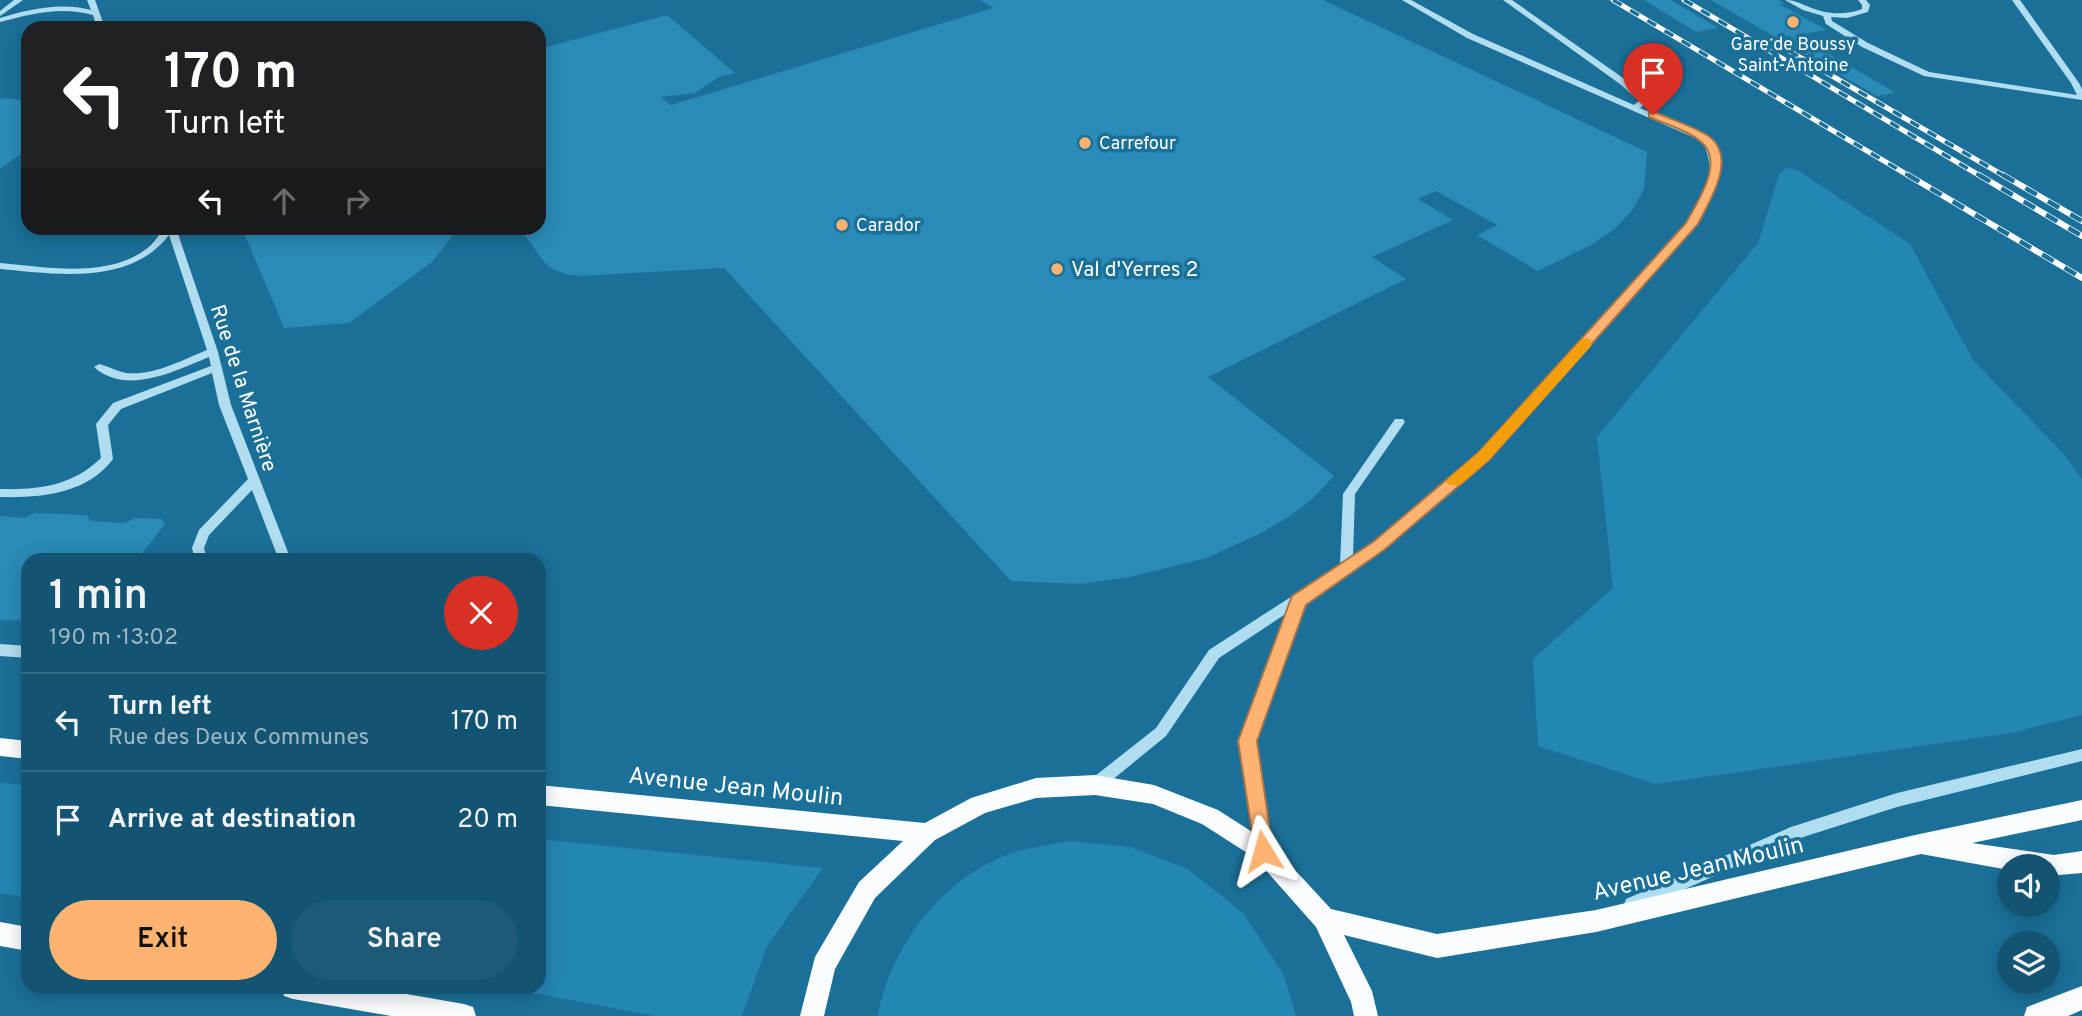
<!DOCTYPE html>
<meta charset="utf-8">
<style>
:root{--surface:#145473;--page:#1d5a78;--text:#f1f3f6;--muted:#9db7c4;--line:#336a85;--accent:#ffb370}
body{margin:0;font-family:Overpass,sans-serif;background:var(--page);color:var(--text);height:100vh;display:flex;flex-direction:column;font-size:26px;white-space:nowrap}
*{box-sizing:border-box;margin:0}
p{font-size:23px;color:var(--muted)}
.icon{flex:none;width:38px;height:38px;fill:none;stroke:currentColor;stroke-width:2;stroke-linecap:round;stroke-linejoin:round}
.map{position:relative;flex:1;overflow:hidden}
.panel{position:absolute;left:21px;top:553px;width:525px;height:441px;display:flex;flex-direction:column;background:var(--surface);border-radius:21px;box-shadow:0 4px 18px #0003}
.panel>*{flex:none}
.banner{position:absolute;left:21px;top:21px;width:525px;height:214px;border-radius:21px;box-shadow:0 4px 18px #0003;background:#202124;color:#fff;overflow:hidden}
.fabs{position:absolute;left:1997px;top:854px;display:grid;gap:14px}
.fabs a{display:grid;place-items:center;width:63px;height:63px;border-radius:50%;background:var(--surface);box-shadow:0 4px 18px #0003;font-size:35px}
.pin{position:absolute;display:grid;place-items:center;width:60px;height:60px;color:#fff;margin:-72px -30px;border-radius:50% 50% 50% 0;rotate:-45deg;box-shadow:0 0 7px #0007}
.pin .icon{rotate:45deg}
.me{position:absolute;width:77px;margin:-38px;rotate:352deg;stroke-linejoin:round;filter:drop-shadow(0 0 5px #0008)}
.turn{display:flex;align-items:center;gap:24px;height:147px;padding:0 28px;font-size:32px}
.turn .icon{width:91px;height:91px;stroke-width:2.5}
.turn b{display:block;font-size:49px;line-height:60px}
.lanes{display:flex;align-items:center;height:66px;padding:0 28px;background:#0003;justify-content:center;gap:35px;direction:ltr}
.lanes .off{opacity:.35}
.round{display:grid;place-items:center;flex:none;width:74px;height:74px;border-radius:37px;background:var(--page)}
.overview{display:flex;align-items:center;justify-content:space-between;height:119px;padding:0 28px}
h1{font-size:42px;font-weight:600;line-height:52px}
.cta{display:flex;gap:14px;margin-top:auto;padding:14px 28px}
.cta a{flex:1;height:80px;border-radius:42px;background:var(--accent);color:#111;font-size:28px;font-weight:600;line-height:80px;text-align:center}
.cta a+a{background:var(--page);color:var(--text)}
ul{padding:0;list-style:none}
li{display:flex;align-items:center;gap:21px;height:98px;padding:0 28px;border-top:2px solid var(--line)}
li div{flex:1}
li b{display:block;font-size:26px}
li em{font-style:normal}
.map>svg:first-child{display:block}
.green{fill:#2486b2}
.building{fill:#2a8bb7}
.lines{fill:none;stroke-linecap:round;stroke-linejoin:round}
.minor{fill:#b1ddf0;fill-rule:evenodd}
.major{fill:#fafdff;fill-rule:evenodd}
.rail-far1-casing{stroke:#fff;stroke-width:5}
.rail-casing{stroke:#fff;stroke-width:6}
.rail-far1{stroke:#1b7099;stroke-width:3.5;stroke-dasharray:10;stroke-linecap:butt}
.rail{stroke:#1b7099;stroke-width:4.5;stroke-dasharray:13;stroke-linecap:butt}
.route{fill:#ffb370;stroke:#a67449;stroke-width:2}
.slow{fill:#f59e0b}
.poi-dot{fill:#ffb370;stroke:#1b7099;stroke-width:2.5}
.labels{text-anchor:middle;stroke-width:7;stroke-linejoin:round;paint-order:stroke}
.far-poi-label{font-size:18px;fill:#fff;stroke:#1b7099;text-anchor:start}
.poi-label{font-size:21px;fill:#fff;stroke:#1b7099;text-anchor:start}
.street-label{font-size:21px;fill:#fff;stroke:#1b7099}
.near-street-label{font-size:24px;fill:#fff;stroke:#1b7099}
</style>
<div class="map">
<svg width="2082" height="1016" viewBox="0 0 2082 1016">
<rect width="100%" height="100%" fill="#1b7099"/>
<!-- green -->
<path class="green" d="M 1785,168 L 1797,170 L 1910,244 L 1973,360 L 2062,452 L 2082,479 L 2082,715 L 2012,733 L 1655,784 L 1538,746 L 1533,659 L 1613,588 L 1597,437 L 1758,243 L 1779,175 Z
M 0,783 L 28,785 L 28,898 L 0,893 Z
M 539,839 L 823,868 L 767,946 L 742,1016 L 655,1016 L 502,987 L 539,987 Z
M 1070,841 L 1130,847 L 1188,869 L 1243,913 L 1284,975 L 1296,1016 L 878,1016 C 890,946 943,877 1012,853 C 1030,847 1051,845 1070,841 Z"/>
<!-- building -->
<path class="building" d="M 980,0 L 1323,0 L 1647,152 L 1644,189 L 1633,209 L 1615,229 L 1591,245 L 1538,271 L 1477,235 L 1497,225 L 1436,191 L 1418,199 L 1453,220 L 1372,257 L 1406,279 L 1208,377 L 1334,476 L 1311,500 L 1290,516 L 1261,533 L 1207,558 L 1130,577 L 1079,584 L 1011,581 L 724,268 L 579,276 L 566,274 L 553,269 L 544,262 L 520,228 L 539,228 L 539,49 L 667,15 L 735,73 L 719,77 L 695,93 L 660,97 L 671,105 L 993,8 Z
M 1644,0 L 1671,0 L 1718,28 L 1696,32 Z
M 1711,0 L 1778,0 L 1784,3 L 1779,4 L 1827,30 L 1796,35 L 1896,93 L 1877,96 Z
M 0,98 L 28,100 L 28,149 L 0,169 Z
M 242,228 L 464,228 L 457,230 L 432,262 L 349,323 L 284,328 Z
M 35,513 L 87,515 L 90,521 L 124,523 L 135,518 L 162,519 L 165,524 L 137,560 L 28,560 L 28,621 L 0,620 L 0,516 L 24,518 Z"/>
<g class="lines">
<!-- minor -->
<path class="minor" d="M 14,0 L 23,0 L 0,16 L 0,11 Z
M 87,0 L 95,0 L 105,28 L 97,28 L 93,15 C 61,6 31,14 0,22 L 0,18 C 30,9 61,2 91,10 Z
M 1402,0 L 1411,0 L 1473,34 L 1634,105 L 1639,101 L 1620,84 L 1503,0 L 1512,0 L 1626,80 L 1648,101 L 1640,108 L 1708,137 L 1716,151 L 1719,162 L 1717,182 L 1695,226 L 1488,459 L 1383,549 L 1304,601 L 1255,741 L 1271,851 L 1269,856 L 1263,858 L 1257,856 L 1255,851 L 1241,741 L 1287,613 L 1219,658 L 1166,736 L 1100,790 L 1095,792 L 1090,790 L 1087,785 L 1090,780 L 1156,728 L 1209,650 L 1340,565 L 1343,494 L 1395,419 L 1403,419 L 1405,422 L 1355,494 L 1353,557 L 1375,543 L 1480,453 L 1688,223 C 1704,193 1719,174 1702,141 L 1467,38 Z
M 1785,0 C 1794,0 1799,3 1807,6 C 1824,14 1844,16 1862,9 L 1862,5 L 1858,0 L 1866,0 L 1870,5 L 1868,12 L 1847,18 L 1831,17 L 1832,21 L 1868,43 L 1929,72 L 2077,95 L 2071,83 L 2012,0 L 2020,0 L 2079,83 L 2082,89 L 2082,100 L 1924,76 L 1862,47 L 1826,24 L 1823,16 L 1803,10 Z
M 165,228 L 176,228 L 218,352 L 231,405 L 291,560 L 279,560 L 252,490 L 209,535 L 204,548 L 207,560 L 195,560 L 192,548 L 199,530 L 248,479 L 219,405 L 212,373 L 121,409 L 108,425 L 113,459 C 87,494 41,498 0,497 L 0,489 C 39,490 72,486 101,458 L 96,424 L 113,403 L 211,366 L 209,357 C 175,371 126,396 94,367 L 99,364 C 108,366 116,371 126,373 C 154,376 182,360 207,350 L 169,235 C 130,286 56,274 0,269 L 0,263 C 47,267 112,280 151,245 C 156,240 160,233 165,228 Z
M 0,644 L 28,646 L 28,658 L 0,656 Z
M 2082,749 L 2082,761 L 1897,807 L 1794,840 L 1632,913 L 1626,911 L 1624,905 L 1626,899 L 1791,827 L 1897,793 Z"/>
<!-- major -->
<path class="major" d="M 0,738 L 28,741 L 28,759 L 0,756 Z
M 1095,775 L 1154,785 L 1218,810 L 1271,844 L 1331,909 L 1437,934 L 1596,910 L 1915,835 L 2082,800 L 2082,820 L 1972,843 L 2054,855 L 2082,851 L 2082,873 L 2048,876 L 2048,866 L 2009,866 L 2009,870 L 1921,854 L 1596,932 L 1437,958 L 1344,935 L 1372,991 L 1378,1016 L 1354,1016 L 1351,1002 L 1316,927 L 1255,858 L 1202,824 L 1153,804 L 1095,795 L 1036,798 L 985,813 L 935,840 L 875,898 L 835,969 L 824,1016 L 800,1016 L 815,957 L 859,882 L 903,841 L 539,805 L 539,785 L 925,823 L 971,798 L 1036,778 Z
M 0,922 L 28,927 L 28,951 L 0,946 Z
M 2082,986 L 2082,1010 L 2068,1016 L 2024,1016 L 2027,1007 Z
M 281,987 L 366,987 L 464,1004 L 473,1007 L 476,1016 L 391,1016 L 293,999 L 284,996 Z"/>
<!-- rail-far1 casing -->
<g class="rail-far1-casing">
<path id="rail-far1" d="M 1613,0 L 1911,177
M 1684,0 L 1982,177
M 1772,41 L 2006,177"/>
</g>
<!-- rail casing -->
<g class="rail-casing">
<path id="rail" d="M 1908,175 L 2082,278
M 1979,175 L 2082,236
M 2003,175 L 2082,221"/>
</g>
<!-- rail-far1 -->
<use href="#rail-far1" class="rail-far1"/>
<!-- rail -->
<use href="#rail" class="rail"/>
</g>
<!-- route -->
<path class="route" d="M 1649,113 L 1657,113 C 1673,120 1692,126 1707,135 C 1739,156 1710,200 1698,224 L 1489,460 L 1384,550 L 1306,605 L 1257,741 L 1273,851 L 1270,858 L 1263,860 L 1256,858 L 1238,741 L 1290,601 L 1292,596 L 1373,542 L 1479,452 L 1686,223 C 1697,202 1726,161 1700,141 C 1687,130 1665,124 1649,117 Z"/>
<!-- slow -->
<path class="slow" d="M 1586,338 L 1591,340 L 1591,346 L 1489,460 L 1460,485 L 1449,485 L 1446,482 L 1449,478 L 1479,452 L 1581,340 Z"/>
<!-- markers -->
<g class="poi-dot">
<circle cx="1793" cy="22" r="7"/>
<circle cx="1085" cy="143" r="7"/>
<circle cx="842" cy="225" r="7"/>
<circle cx="1057" cy="269" r="7"/>
</g>
<g class="labels">
<!-- far-poi labels -->
<g class="far-poi-label">
<text x="1793" y="50" text-anchor="middle">Gare de Boussy<tspan x="1793" dy="21">Saint-Antoine</tspan></text>
<text x="1099" y="149">Carrefour</text>
<text x="856" y="231">Carador</text>
</g>
<!-- poi labels -->
<g class="poi-label">
<text x="1071" y="276">Val d'Yerres 2</text>
</g>
<!-- street labels -->
<g class="street-label">
<text transform="translate(244 388) rotate(72)" y="7">Rue de la Marnière</text>
</g>
<!-- near-street labels -->
<g class="near-street-label">
<text transform="translate(736 786) rotate(6)" y="8">Avenue Jean Moulin</text>
<text transform="translate(1698 868) rotate(-13)" y="8">Avenue Jean Moulin</text>
</g>
</g>
</svg>
<div class="fabs">
<a><svg class="icon" aria-label="sound" viewBox="0 0 24 24"><path d="M4 9h4l5-4v14l-5-4H4zM17 9q2 3 0 6"/></svg></a>
<a><svg class="icon" aria-label="layers" viewBox="0 0 24 24"><path d="M12 4l9 5-9 5-9-5zM3 14l9 5 9-5"/></svg></a>
</div>
<div class="pin" style="left:1653px;top:115px;background:#d93025"><svg class="icon" aria-label="arrive" viewBox="0 0 24 24"><path d="M6 21V4h12l-3 4 3 4H6"/></svg></div>
<svg class="me" style="left:1263px;top:851px" viewBox="-20 -20 40 40"><path d="M0-17L14 15 0 8-14 15z" fill="#ffb370" stroke="#fff" stroke-width="4"/></svg>
<div class="banner">
<div class="turn"><svg class="icon" aria-label="left" viewBox="0 0 24 24"><path d="M17 20v-9H6M10 6l-5 5 5 5"/></svg><div><b>170 m</b>Turn left</div></div>
<div class="lanes"><svg class="icon" aria-label="left" viewBox="0 0 24 24"><path d="M17 20v-9H6M10 6l-5 5 5 5"/></svg><svg class="icon off" aria-label="ahead" viewBox="0 0 24 24"><path d="M12 20V5M6 11l6-6 6 6"/></svg><svg class="icon off" aria-label="right" viewBox="0 0 24 24"><path d="M7 20v-9h11M14 6l5 5-5 5"/></svg></div>
</div>
<section class="panel">
<div class="overview"><div><h1>1 min</h1><p>190 m · 13:02</p></div><a class="round" style="background:#d93025;color:#fff"><svg class="icon" aria-label="close" viewBox="0 0 24 24"><path d="M6 6l12 12M18 6L6 18"/></svg></a></div>
<ul>
<li><svg class="icon" aria-label="left" viewBox="0 0 24 24"><path d="M17 20v-9H6M10 6l-5 5 5 5"/></svg><div><b>Turn left</b><p>Rue des Deux Communes</p></div><em>170 m</em></li>
<li><svg class="icon" aria-label="arrive" viewBox="0 0 24 24"><path d="M6 21V4h12l-3 4 3 4H6"/></svg><div><b>Arrive at destination</b></div><em>20 m</em></li>
</ul>
<div class="cta"><a>Exit</a><a>Share</a></div>
</section>
</div>
